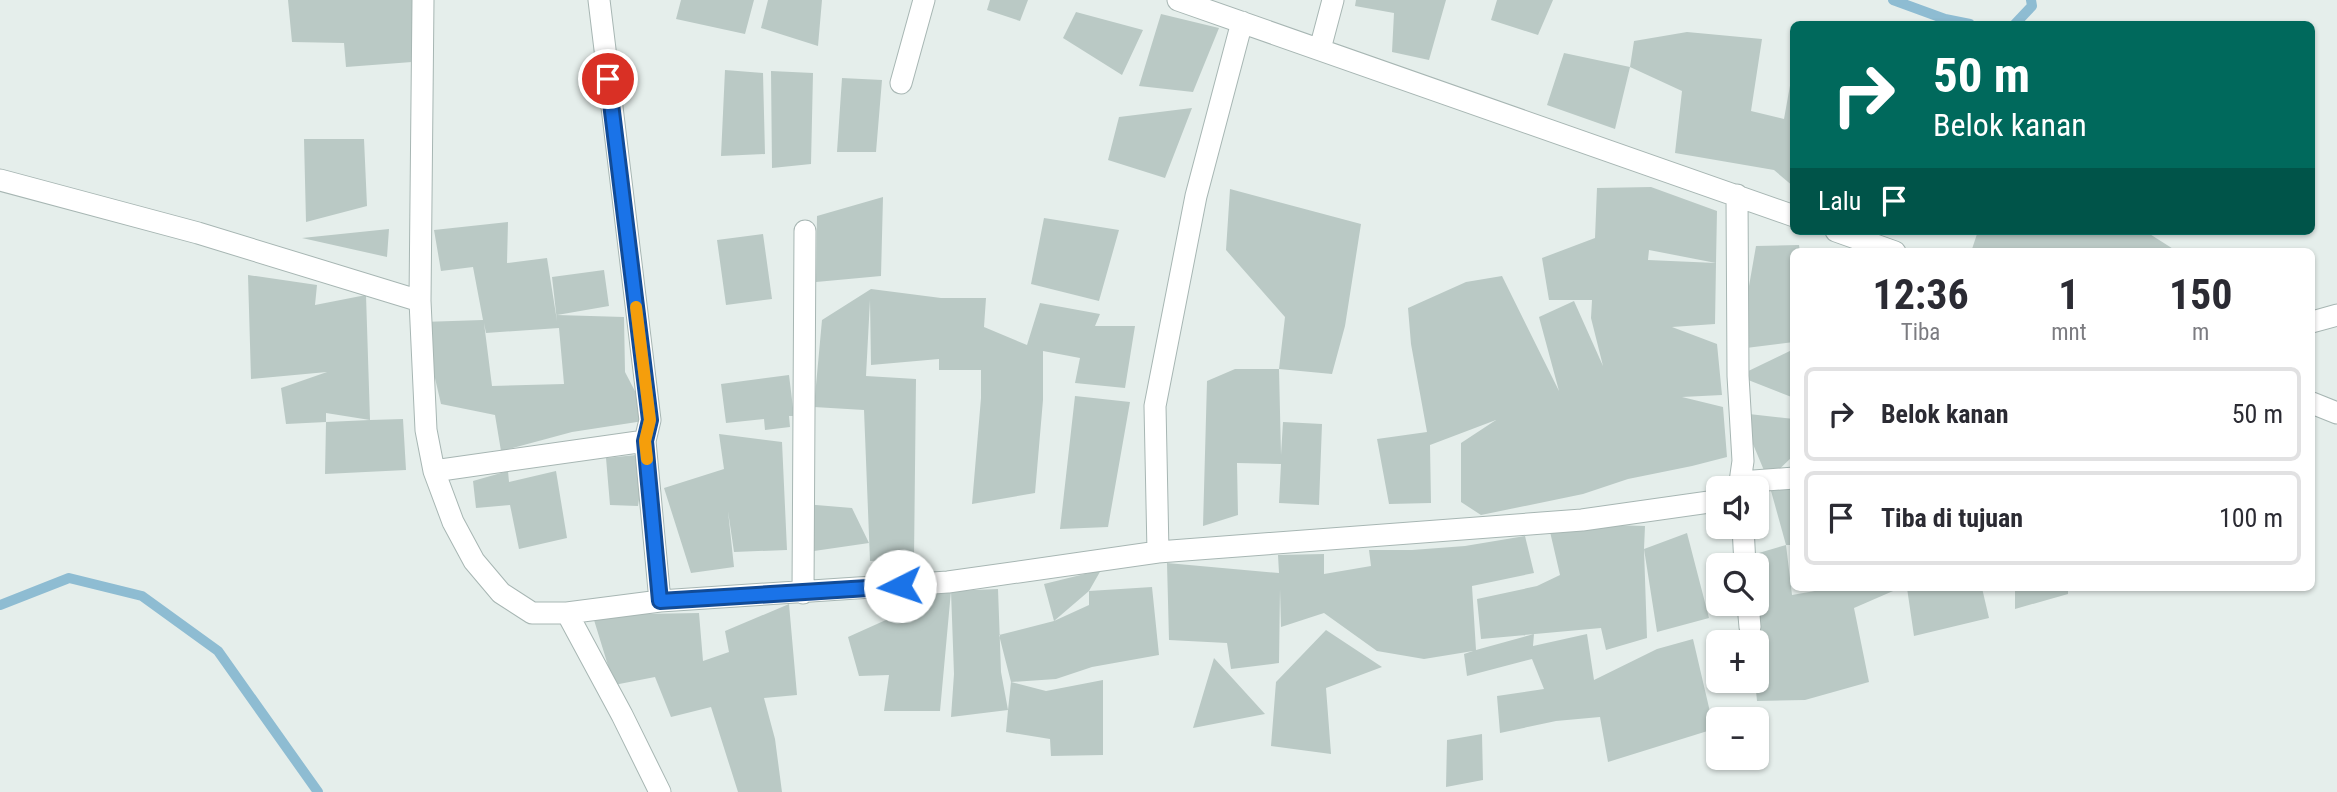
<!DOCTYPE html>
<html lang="id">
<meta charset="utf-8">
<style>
:root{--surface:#fff;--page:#f7f7f7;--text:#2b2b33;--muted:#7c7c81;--line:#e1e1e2}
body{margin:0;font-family:"Roboto Condensed",sans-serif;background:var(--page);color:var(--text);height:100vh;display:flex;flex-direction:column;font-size:26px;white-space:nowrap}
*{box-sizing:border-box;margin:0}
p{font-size:23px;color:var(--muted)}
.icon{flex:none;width:38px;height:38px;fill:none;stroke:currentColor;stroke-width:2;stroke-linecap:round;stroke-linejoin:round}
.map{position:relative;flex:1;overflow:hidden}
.panel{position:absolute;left:1790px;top:248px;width:525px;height:343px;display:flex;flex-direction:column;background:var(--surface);border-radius:10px;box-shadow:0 2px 5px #0004}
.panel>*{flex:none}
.hud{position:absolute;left:1790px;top:21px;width:525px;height:214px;border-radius:10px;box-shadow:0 2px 5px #0004;background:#00695c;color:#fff;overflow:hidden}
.buttons{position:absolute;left:1706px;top:476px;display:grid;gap:14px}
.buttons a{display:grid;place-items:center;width:63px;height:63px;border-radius:10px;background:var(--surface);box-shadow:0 2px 5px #0004;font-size:35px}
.pin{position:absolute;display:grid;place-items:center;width:60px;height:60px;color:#fff;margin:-30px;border:4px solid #fff;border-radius:50%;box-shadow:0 2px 7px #0007}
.me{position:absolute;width:77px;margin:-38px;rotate:266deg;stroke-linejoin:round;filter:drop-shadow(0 0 5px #0008)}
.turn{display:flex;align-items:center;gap:24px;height:147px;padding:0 28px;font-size:32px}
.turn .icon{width:91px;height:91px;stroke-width:2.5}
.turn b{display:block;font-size:49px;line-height:60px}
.then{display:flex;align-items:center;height:66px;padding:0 28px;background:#0003;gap:14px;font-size:26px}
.eta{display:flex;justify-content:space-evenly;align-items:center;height:119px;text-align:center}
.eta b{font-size:42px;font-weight:700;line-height:49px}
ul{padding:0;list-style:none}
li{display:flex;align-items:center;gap:21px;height:94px;margin:0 14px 10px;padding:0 14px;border:4px solid var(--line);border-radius:10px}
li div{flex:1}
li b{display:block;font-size:26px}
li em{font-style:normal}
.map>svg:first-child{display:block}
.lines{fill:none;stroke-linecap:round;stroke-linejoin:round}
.stream{stroke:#8ebcd2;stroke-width:10}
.building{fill:#bac9c5;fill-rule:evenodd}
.minor-casing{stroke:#a7b6b3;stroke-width:23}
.minor{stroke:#fff;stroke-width:21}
.route-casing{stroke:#114b97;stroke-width:18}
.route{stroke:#1a73e8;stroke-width:12}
.slow{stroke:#f59e0b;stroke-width:12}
</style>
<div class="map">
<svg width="2337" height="792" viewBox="0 0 2337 792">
<rect width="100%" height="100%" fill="#e5eeeb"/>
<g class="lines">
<!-- stream -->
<path class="stream" d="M 1893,0 L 1945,19 L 1970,24
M 2015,24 L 2032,6 L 2031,0
M 0,605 L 69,578 L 142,596 L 218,651 L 318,792"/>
</g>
<!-- building -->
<path class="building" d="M 288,0 L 414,0 L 412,62 L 346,67 L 344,43 L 292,42 Z
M 681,0 L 754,0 L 745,34 L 676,19 Z
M 768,0 L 822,0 L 818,46 L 761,28 Z
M 990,0 L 1028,0 L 1020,21 L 987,10 Z
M 1356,0 L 1446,0 L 1429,60 L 1392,52 L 1394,13 L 1355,6 Z
M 1497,0 L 1553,0 L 1538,35 L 1491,20 Z
M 1076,12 L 1143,30 L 1122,75 L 1063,38 Z
M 1161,14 L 1219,28 L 1193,92 L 1139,86 Z
M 1687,32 L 1762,39 L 1751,111 L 1784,119 L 1791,80 L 1794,82 L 1794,187 L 1774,170 L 1675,153 L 1682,91 L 1630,67 L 1634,41 Z
M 1564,53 L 1630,67 L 1615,129 L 1547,105 Z
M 725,70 L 763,73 L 765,154 L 721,156 Z
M 771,71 L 813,73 L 811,164 L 772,168 Z
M 842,78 L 882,80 L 876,152 L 837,152 Z
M 1192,108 L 1165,178 L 1108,160 L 1119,117 Z
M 304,139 L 364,139 L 367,206 L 306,222 Z
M 1651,187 L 1717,211 L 1716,263 L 1649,250 L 1648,260 L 1716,263 L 1715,324 L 1672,327 L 1717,344 L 1722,395 L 1682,397 L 1723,407 L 1727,457 L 1692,466 L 1628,479 L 1583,494 L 1481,515 L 1461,502 L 1461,443 L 1496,420 L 1430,445 L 1431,503 L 1389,504 L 1377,439 L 1427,432 L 1411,344 L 1408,308 L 1466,282 L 1502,276 L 1559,391 L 1539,317 L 1574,301 L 1603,366 L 1591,318 L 1592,300 L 1549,300 L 1542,258 L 1595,238 L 1597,188 Z
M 1230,189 L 1361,224 L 1345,326 L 1332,374 L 1279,369 L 1281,455 L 1283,422 L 1322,424 L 1319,505 L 1279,503 L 1281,464 L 1237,463 L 1238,515 L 1203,526 L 1207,381 L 1235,369 L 1279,369 L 1285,317 L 1226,250 Z
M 883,197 L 881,276 L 816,282 L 817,216 Z
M 1044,218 L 1119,230 L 1099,301 L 1031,284 Z
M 508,222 L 507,263 L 547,258 L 557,321 L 552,277 L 604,270 L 609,306 L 557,315 L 624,317 L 625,372 L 650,420 L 572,432 L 501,451 L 495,415 L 441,404 L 422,322 L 483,320 L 473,267 L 441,271 L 434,230 ZM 484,323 L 486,333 L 559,328 L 564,384 L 492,386 Z
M 389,229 L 387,257 L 302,238 Z
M 1978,231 L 2145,231 L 2178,252 L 1971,252 Z
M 763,234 L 772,299 L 726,305 L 717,240 Z
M 1799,245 L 1800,252 L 1794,252 L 1794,342 L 1738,349 L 1756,246 Z
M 248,275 L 317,285 L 315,305 L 366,295 L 370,420 L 403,419 L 406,470 L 325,474 L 326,422 L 370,420 L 326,413 L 326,422 L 286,424 L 281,388 L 327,372 L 251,379 Z
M 871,289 L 941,298 L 986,298 L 984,327 L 1027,345 L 1040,303 L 1100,314 L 1095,326 L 1135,326 L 1125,388 L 1075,383 L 1080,358 L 1043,351 L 1043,400 L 1035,493 L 972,504 L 981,398 L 981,370 L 939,370 L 939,359 L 871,365 L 870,300 L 866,376 L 916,379 L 914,559 L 870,561 L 864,410 L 814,407 L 822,320 Z
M 1794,349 L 1794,398 L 1738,376 Z
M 789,375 L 794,416 L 789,416 L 790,427 L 765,430 L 764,419 L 726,423 L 721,384 Z
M 1075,396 L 1130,402 L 1108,527 L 1060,529 Z
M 1740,413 L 1794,419 L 1794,455 L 1768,480 Z
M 719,434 L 782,442 L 787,550 L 734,552 L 728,511 L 734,567 L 691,573 L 664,488 L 724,469 Z
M 646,454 L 638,506 L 610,505 L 606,458 Z
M 508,471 L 509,482 L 556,471 L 567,538 L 519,549 L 510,505 L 476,508 L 473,481 Z
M 1794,478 L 1794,545 L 1786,545 L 1768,480 Z
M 804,504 L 852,508 L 869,543 L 814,551 Z
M 1548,523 L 1645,526 L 1644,549 L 1687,533 L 1709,618 L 1657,632 L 1644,549 L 1647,638 L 1606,650 L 1601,628 L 1481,639 L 1477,599 L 1537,586 L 1560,575 Z
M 1525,536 L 1534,573 L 1472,586 L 1476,650 L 1534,634 L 1533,646 L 1587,634 L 1594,680 L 1657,649 L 1693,639 L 1714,729 L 1608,762 L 1600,717 L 1556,721 L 1500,733 L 1497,696 L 1544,689 L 1532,659 L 1467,676 L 1464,654 L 1473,651 L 1424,659 L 1377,651 L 1324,613 L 1281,627 L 1280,589 L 1279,663 L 1231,669 L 1227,643 L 1169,640 L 1167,563 L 1279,573 L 1278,555 L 1324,554 L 1324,574 L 1371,566 L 1369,550 L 1412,550 L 1465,546 Z
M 1786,545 L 1792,595 L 1832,588 L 1900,588 L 1854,608 L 1869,682 L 1805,700 L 1757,701 L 1755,681 L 1757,681 L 1757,642 L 1751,642 L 1748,604 L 1757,604 L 1757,565 L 1745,565 L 1745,557 Z
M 1101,570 L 1089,591 L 1054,621 L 1089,605 L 1089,591 L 1152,587 L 1159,655 L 1092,667 L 1056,679 L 1011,682 L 999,635 L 1054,621 L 1044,584 Z
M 1907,588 L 1982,588 L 1989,618 L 1914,636 Z
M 2015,588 L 2068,588 L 2068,594 L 2015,609 Z
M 998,589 L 1001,672 L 1008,710 L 1011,682 L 1046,691 L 1103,680 L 1103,755 L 1051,756 L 1050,739 L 1006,732 L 1008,710 L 951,717 L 954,674 L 951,591 Z
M 951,591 L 940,711 L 884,711 L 889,675 L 859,676 L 848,637 L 897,615 L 898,601 Z
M 789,604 L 797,695 L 764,698 L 775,739 L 782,792 L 738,792 L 711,707 L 671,717 L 655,677 L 614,685 L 594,620 L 641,614 L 699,613 L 703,661 L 729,652 L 725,631 Z
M 1326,630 L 1382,667 L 1326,688 L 1331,754 L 1271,746 L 1276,682 Z
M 1214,658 L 1265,714 L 1193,728 Z
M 1482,734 L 1483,780 L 1446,787 L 1447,740 Z"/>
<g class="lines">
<!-- minor casing -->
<g class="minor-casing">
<path id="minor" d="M 423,0 L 420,301 L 426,430 L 434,471 L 453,522 L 474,561 L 501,593 L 532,613 L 567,613 L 660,601 L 948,582 L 1158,552 L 1582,520 L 1709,502 L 1718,498
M 1178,0 L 1794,216
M 1320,49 L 1333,0
M 901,83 L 924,0
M 0,180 L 198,233 L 420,301
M 1836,231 L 1895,252
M 2312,322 L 2337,315
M 2312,403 L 2337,413
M 645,441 L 660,601
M 434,471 L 645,441 L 650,420 L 599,0
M 1733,488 L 1740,482 L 1743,461 L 1738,376 L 1737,195
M 1740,488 L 1740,482 L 1794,478
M 1743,527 L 1745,565
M 1158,552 L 1155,406 L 1196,196 L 1242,22
M 803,593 L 805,231
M 1748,604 L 1750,627
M 567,613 L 622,715 L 660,792"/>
</g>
<!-- minor -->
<use href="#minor" class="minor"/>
</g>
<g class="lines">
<!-- route casing -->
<g class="route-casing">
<path id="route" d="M 608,79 L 650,420 L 645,441 L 660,601 L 900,586"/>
</g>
<!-- route -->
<use href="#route" class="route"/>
<!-- slow -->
<path class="slow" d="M 636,307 L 650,420 L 645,441 L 647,459"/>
</g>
</svg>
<div class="buttons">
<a><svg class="icon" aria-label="sound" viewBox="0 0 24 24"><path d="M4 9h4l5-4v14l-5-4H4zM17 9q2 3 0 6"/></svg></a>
<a><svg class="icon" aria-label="search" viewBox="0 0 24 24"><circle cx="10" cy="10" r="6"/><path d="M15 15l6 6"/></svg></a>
<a>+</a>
<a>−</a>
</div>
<div class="pin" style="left:608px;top:79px;background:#d93025"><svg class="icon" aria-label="arrive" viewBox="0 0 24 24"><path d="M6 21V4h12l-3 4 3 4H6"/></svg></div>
<svg class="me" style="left:900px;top:586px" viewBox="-20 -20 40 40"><circle r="19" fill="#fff"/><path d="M0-13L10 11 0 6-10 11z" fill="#1a73e8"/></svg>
<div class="hud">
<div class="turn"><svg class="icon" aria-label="right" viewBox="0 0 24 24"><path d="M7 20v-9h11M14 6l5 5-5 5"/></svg><div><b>50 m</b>Belok kanan</div></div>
<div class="then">Lalu<svg class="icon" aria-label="arrive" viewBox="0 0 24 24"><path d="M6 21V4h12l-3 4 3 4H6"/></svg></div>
</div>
<section class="panel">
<div class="eta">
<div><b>12:36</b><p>Tiba</p></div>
<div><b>1</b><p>mnt</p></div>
<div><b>150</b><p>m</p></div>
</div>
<ul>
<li><svg class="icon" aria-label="right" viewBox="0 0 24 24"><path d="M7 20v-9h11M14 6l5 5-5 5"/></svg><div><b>Belok kanan</b></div><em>50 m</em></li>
<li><svg class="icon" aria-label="arrive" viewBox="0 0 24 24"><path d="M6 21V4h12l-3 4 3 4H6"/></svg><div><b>Tiba di tujuan</b></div><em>100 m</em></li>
</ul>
</section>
</div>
